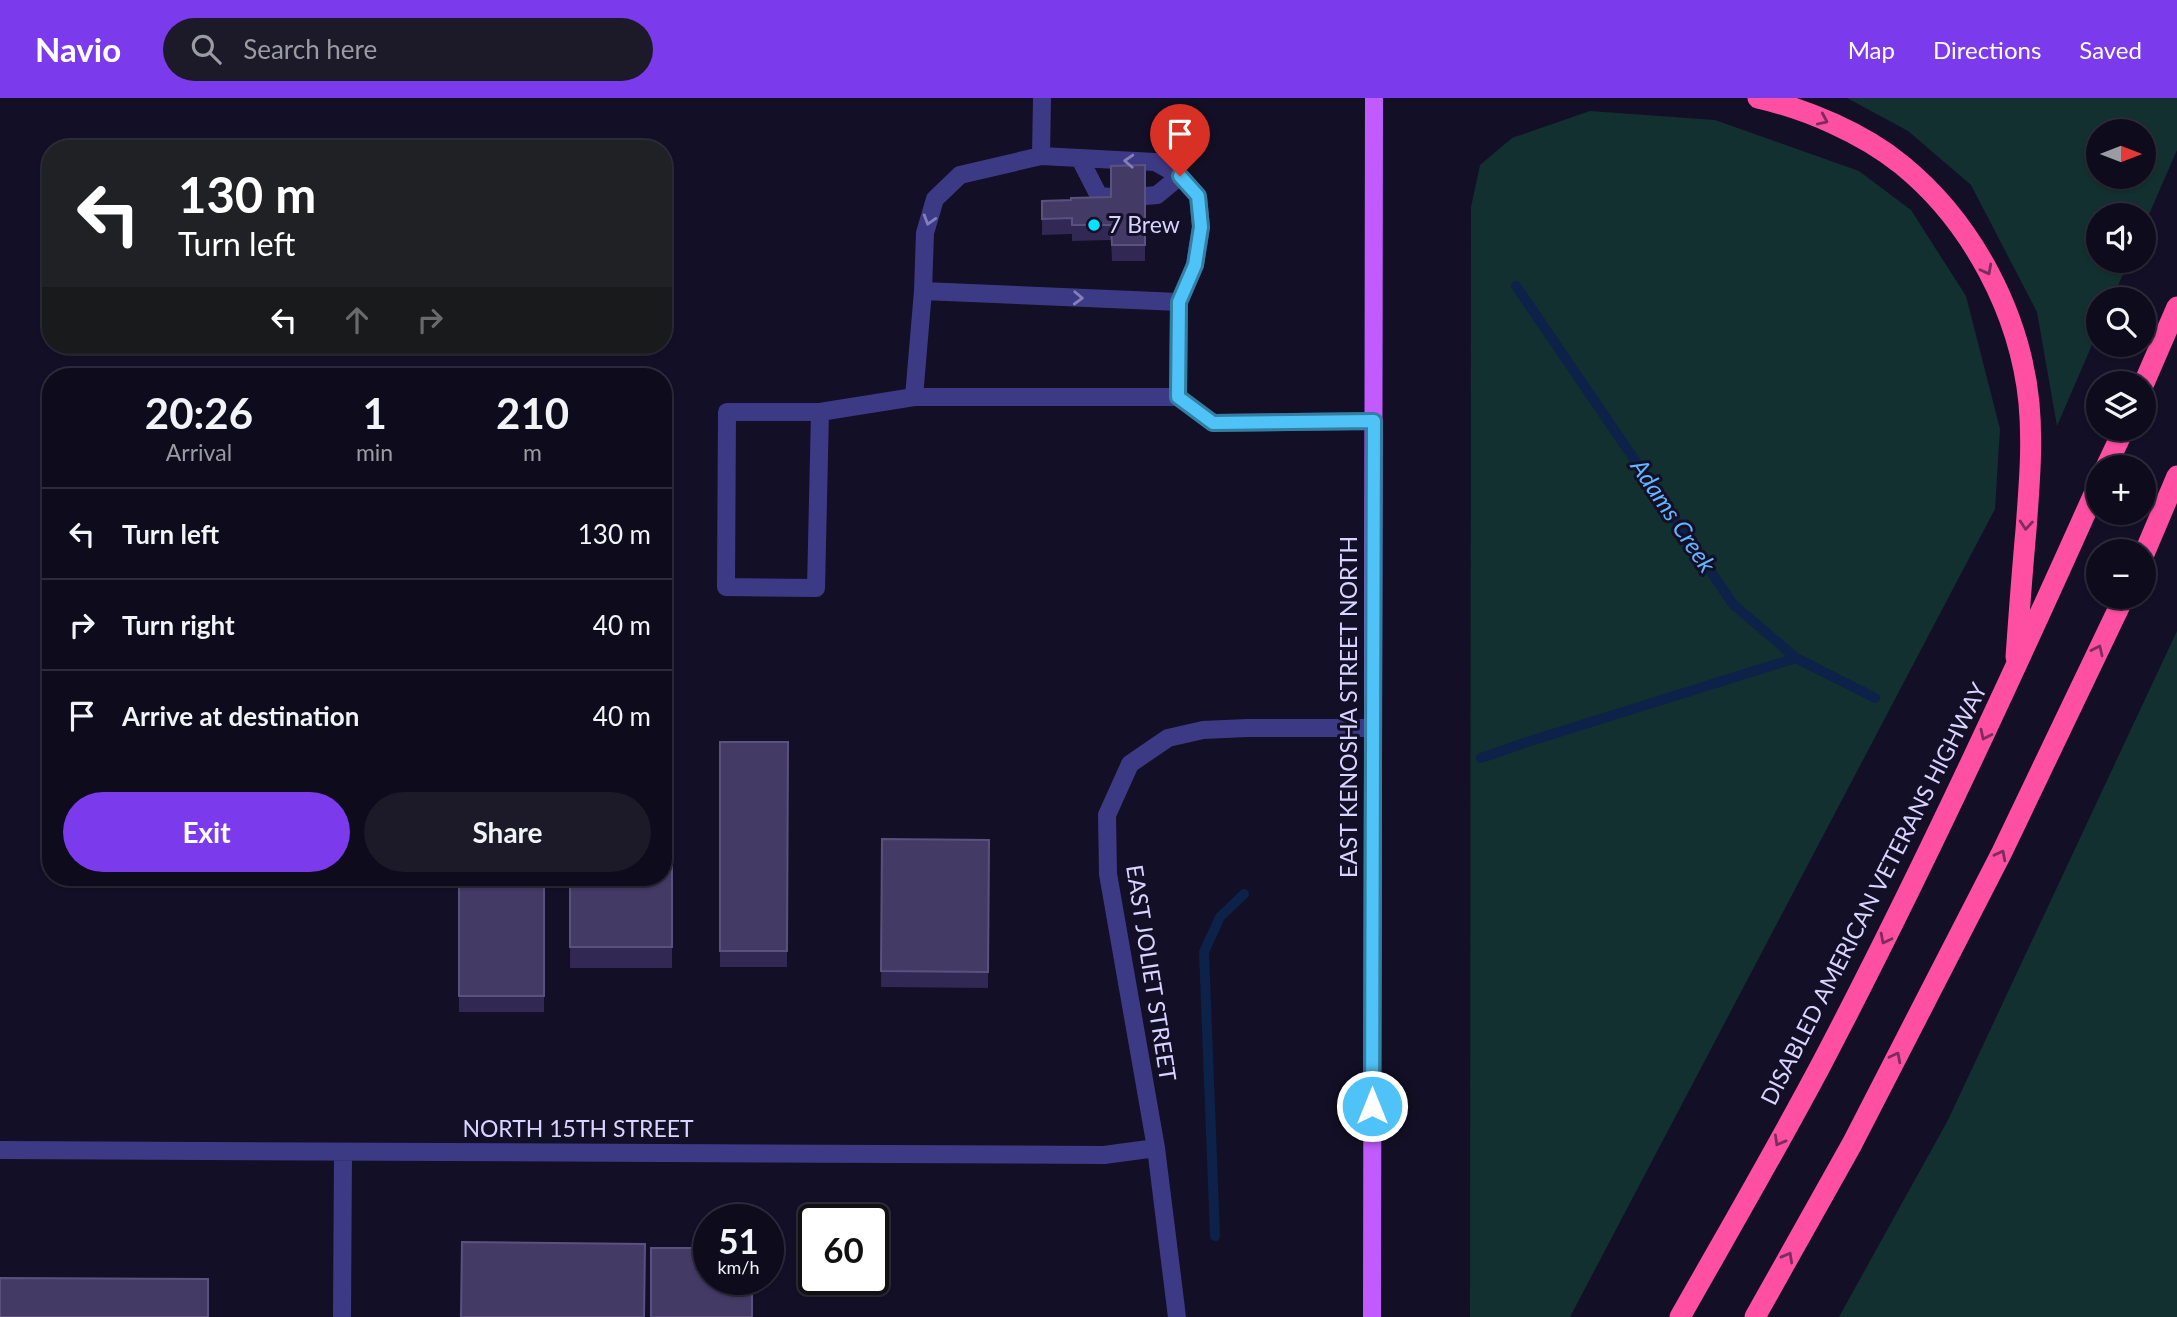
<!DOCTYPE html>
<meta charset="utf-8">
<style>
:root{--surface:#0e0b1c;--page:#1c1929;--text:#f1f3f6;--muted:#9b9ba3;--line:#2e2b3b;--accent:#7c3aed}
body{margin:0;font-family:Lato,sans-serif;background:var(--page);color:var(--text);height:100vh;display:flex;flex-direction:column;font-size:26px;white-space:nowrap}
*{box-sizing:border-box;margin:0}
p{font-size:23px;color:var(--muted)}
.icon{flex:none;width:38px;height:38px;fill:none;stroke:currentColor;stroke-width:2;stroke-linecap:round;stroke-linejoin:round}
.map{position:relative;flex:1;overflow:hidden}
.side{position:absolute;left:42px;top:270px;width:630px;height:518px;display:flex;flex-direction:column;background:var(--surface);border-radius:28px;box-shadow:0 2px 5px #0004,0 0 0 2px var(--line)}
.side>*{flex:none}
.hud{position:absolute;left:42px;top:42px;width:630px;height:214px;border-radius:28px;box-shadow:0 2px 5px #0004,0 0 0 2px var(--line);background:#202124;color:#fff;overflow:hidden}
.needle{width:46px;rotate:90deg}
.controls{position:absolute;left:2086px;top:21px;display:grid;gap:14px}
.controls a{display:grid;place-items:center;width:70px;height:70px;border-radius:50%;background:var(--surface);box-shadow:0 2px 5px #0004,0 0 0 2px var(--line);font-size:35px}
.speed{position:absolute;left:693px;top:1106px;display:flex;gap:14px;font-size:35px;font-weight:700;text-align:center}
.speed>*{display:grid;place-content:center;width:91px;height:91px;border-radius:50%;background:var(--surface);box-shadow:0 2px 5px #0004,0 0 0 2px var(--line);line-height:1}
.speed small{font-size:18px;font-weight:400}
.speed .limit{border:4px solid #111;border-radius:10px;background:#fff;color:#111}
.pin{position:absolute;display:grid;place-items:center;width:60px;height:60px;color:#fff;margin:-72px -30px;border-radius:50% 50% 50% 0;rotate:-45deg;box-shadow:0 0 7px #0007}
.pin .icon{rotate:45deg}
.me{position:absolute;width:77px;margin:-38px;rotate:0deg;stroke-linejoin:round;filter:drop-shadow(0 0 5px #0008)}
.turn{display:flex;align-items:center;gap:24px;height:147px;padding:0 21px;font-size:32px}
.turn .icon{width:91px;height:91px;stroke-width:2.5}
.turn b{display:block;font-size:49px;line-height:60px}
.lanes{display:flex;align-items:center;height:66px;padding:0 21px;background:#0003;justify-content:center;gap:35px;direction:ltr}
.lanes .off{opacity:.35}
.eta{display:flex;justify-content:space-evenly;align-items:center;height:119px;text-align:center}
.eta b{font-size:42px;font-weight:700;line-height:49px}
.action{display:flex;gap:14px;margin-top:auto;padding:14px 21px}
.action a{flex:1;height:80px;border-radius:42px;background:var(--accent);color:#fff;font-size:28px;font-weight:700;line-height:80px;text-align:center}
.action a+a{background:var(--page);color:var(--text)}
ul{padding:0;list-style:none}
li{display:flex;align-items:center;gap:21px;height:91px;padding:0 21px;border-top:2px solid var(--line)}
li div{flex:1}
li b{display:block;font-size:26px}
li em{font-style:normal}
header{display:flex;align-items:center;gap:42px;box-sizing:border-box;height:98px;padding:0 35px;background:var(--accent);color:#fff}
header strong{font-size:33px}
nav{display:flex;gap:38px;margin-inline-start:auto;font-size:24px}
.search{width:490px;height:63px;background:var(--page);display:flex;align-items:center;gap:18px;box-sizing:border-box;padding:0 24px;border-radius:38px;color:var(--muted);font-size:26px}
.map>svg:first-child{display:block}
.green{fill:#12302f;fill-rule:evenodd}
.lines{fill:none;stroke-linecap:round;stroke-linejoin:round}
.stream{stroke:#0c2248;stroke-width:10}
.service{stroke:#3d3a85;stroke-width:18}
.minor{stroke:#3d3a85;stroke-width:18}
.primary{stroke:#c25bff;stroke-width:18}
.motorway{stroke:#ff4fa3;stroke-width:21}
.wall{fill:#312854}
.building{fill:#433a66;stroke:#5a527e;stroke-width:2}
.oneway{stroke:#7d2c5e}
.oneway2{stroke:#837fbc}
.route-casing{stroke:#337fa1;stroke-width:18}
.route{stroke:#4fc3f7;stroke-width:12}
.poi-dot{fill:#00e5ff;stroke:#130f26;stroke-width:2.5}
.labels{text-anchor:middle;stroke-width:6;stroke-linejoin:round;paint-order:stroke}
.poi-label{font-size:23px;fill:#d9d4ff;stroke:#130f26;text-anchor:start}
.street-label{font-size:23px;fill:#d9d4ff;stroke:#130f26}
.water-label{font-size:24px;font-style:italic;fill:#62b6ff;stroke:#130f26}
</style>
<header>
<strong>Navio</strong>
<div class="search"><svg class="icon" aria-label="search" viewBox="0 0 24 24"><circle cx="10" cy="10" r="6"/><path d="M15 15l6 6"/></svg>Search here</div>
<nav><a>Map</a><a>Directions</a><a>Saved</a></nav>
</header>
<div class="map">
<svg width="2177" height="1219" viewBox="0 0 2177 1219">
<rect width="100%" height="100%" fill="#130f26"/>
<!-- green -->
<path class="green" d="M 1847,0 L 2177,0 L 2177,52 L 2144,128 L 2144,117 L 2098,117 L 2098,163 L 2129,163 L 2112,201 L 2098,201 L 2098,233 L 2057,328 L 2037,214 L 1971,87 L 1908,33 ZM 2098,33 L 2144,33 L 2144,79 L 2098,79 Z
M 1590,13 L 1715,22 L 1859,73 L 1911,112 L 1966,198 L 2000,331 L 1995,411 L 1570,1219 L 1470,1219 L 1471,109 L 1480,67 L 1512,40 Z
M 2177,533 L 2177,1219 L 1839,1219 L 1948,1022 Z"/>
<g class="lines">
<!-- stream -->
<path class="stream" d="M 1516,188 L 1733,506 L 1796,560 L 1875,600
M 1481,660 L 1527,644 L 1796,560
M 1215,1138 L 1204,854 L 1220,819 L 1244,796"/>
<!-- service -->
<path class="service" d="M 1041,58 L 1042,0
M 1080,61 L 1099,98 L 1111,99
M 1145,98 L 1157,97 L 1180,78
M 914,299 L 923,193
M 1178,299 L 1179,204 L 1195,167 L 1201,129 L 1198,98 L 1180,78 L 1155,64 L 1041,58 L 960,77 L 935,101 L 925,135 L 923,193 L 1179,204
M 820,314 L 816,490 L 726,489 L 727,314 L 820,314 L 914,299 L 1178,299 L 1213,325 L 1374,323"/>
<!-- minor -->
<path class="minor" d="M 0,1052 L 1104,1057 L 1156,1050
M 342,1219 L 343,1055
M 1177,1219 L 1156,1050 L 1108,776 L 1107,717 L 1130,666 L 1168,640 L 1203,632 L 1247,630 L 1373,630"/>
<!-- primary -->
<path class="primary" d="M 1372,1219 L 1374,0"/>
<!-- motorway -->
<path class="motorway" d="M 1758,0 C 1806,11 1863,35 1902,67 C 1972,124 2020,215 2029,305 C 2033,348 2029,389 2026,432 C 2022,475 2019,517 2016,559
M 2144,285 L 2177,209
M 2106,369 L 2124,331
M 2144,456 L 2177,378
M 1680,1219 C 1728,1134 1777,1050 1822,965 C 1921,776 2011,582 2098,387
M 1755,1219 L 1852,1046 L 2002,754 L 2124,499"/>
</g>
<!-- wall -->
<path class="wall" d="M 1145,67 L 1145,163 L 1112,163 L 1111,142 L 1072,143 L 1072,136 L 1042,137 L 1042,103 L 1071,102 L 1111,99 Z
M 672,565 L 672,870 L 570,870 L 570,779 Z
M 720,644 L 788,644 L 787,869 L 720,869 Z
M 882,741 L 989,742 L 988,890 L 881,889 Z
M 459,779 L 544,779 L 544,914 L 459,914 Z"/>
<!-- building -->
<path class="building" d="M 1145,67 L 1145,147 L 1112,147 L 1111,127 L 1072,127 L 1072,120 L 1042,121 L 1042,103 L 1071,102 L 1071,100 L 1111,99 L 1111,68 Z
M 663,565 L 672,565 L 672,849 L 570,849 L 570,779 L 663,779 Z
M 720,644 L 788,644 L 787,853 L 720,853 Z
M 882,741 L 989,742 L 988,874 L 881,873 Z
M 459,779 L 544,779 L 544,898 L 459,898 Z
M 462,1144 L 645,1146 L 644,1219 L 461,1219 Z
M 651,1150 L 709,1150 L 709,1181 L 752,1181 L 752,1219 L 651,1219 Z
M 0,1180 L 208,1181 L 208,1219 L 0,1219 Z"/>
<!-- one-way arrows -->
<defs><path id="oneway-chevron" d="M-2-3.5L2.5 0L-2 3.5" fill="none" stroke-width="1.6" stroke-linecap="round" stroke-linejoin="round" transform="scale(1.75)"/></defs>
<g class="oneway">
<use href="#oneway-chevron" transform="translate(1823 22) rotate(24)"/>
<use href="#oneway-chevron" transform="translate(1987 172) rotate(62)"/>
<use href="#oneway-chevron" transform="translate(2026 427) rotate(95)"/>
<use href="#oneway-chevron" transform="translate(2098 552) rotate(-65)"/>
<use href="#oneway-chevron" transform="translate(1985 637) rotate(116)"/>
<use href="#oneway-chevron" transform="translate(2001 757) rotate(-63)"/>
<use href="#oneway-chevron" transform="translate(1885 841) rotate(117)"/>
<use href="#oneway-chevron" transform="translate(1896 959) rotate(-63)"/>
<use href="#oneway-chevron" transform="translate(1779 1043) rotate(119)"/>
<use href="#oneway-chevron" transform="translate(1788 1159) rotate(-61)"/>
</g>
<g class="oneway2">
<use href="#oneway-chevron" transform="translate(1129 63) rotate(-177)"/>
<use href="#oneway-chevron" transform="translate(929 122) rotate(107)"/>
<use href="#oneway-chevron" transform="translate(1078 200) rotate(2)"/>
</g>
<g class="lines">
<!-- route casing -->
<g class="route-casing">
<path id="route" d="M 1180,78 L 1198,98 L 1201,129 L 1195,167 L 1179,204 L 1178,299 L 1213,325 L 1374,323 L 1372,1008"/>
</g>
<!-- route -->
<use href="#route" class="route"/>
</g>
<!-- markers -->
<circle class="poi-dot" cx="1094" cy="127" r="7"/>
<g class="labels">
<!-- poi labels -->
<g class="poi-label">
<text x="1108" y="135">7 Brew</text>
</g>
<!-- street labels -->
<g class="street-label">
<text transform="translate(1349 609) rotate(-90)" y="8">EAST KENOSHA STREET NORTH</text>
<text transform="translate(1874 796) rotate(-63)" y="8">DISABLED AMERICAN VETERANS HIGHWAY</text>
<text transform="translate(1151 875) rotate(81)" y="8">EAST JOLIET STREET</text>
<text x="578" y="1039">NORTH 15TH STREET</text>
</g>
<!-- water labels -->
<g class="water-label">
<text transform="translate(1673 418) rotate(56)" y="8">Adams Creek</text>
</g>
</g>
</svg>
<div class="controls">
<a><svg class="needle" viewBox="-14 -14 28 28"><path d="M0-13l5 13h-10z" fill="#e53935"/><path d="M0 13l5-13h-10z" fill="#9b9ba3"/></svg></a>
<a><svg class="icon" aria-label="sound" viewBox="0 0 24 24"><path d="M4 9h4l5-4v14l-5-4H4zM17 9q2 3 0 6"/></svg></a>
<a><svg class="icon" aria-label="search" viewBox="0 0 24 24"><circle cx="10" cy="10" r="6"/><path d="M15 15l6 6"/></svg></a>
<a><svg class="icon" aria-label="layers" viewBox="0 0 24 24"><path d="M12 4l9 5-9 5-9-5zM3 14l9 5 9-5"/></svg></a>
<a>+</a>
<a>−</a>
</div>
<div class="speed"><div>51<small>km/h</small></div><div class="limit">60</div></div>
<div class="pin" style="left:1180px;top:78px;background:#d93025"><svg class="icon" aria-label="arrive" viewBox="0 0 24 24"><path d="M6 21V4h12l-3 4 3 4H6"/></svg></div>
<svg class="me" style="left:1372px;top:1008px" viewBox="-20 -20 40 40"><circle r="17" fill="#4fc3f7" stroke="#fff" stroke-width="3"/><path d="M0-11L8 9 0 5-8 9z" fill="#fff"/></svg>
<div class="hud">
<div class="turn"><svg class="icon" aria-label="left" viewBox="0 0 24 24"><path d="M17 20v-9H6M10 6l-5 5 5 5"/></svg><div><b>130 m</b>Turn left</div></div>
<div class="lanes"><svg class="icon" aria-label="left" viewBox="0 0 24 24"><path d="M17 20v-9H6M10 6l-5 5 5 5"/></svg><svg class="icon off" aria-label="ahead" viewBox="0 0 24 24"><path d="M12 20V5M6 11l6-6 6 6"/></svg><svg class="icon off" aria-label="right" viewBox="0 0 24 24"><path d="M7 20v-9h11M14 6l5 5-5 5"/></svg></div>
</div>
<section class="side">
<div class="eta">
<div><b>20:26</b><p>Arrival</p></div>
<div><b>1</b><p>min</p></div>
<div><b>210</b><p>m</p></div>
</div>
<ul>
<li><svg class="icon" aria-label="left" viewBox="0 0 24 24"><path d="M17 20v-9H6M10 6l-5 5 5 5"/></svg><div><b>Turn left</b></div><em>130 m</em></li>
<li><svg class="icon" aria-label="right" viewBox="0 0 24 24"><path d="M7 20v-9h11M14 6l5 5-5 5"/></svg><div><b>Turn right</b></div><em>40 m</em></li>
<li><svg class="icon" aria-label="arrive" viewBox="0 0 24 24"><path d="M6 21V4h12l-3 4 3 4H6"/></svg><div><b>Arrive at destination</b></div><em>40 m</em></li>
</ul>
<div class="action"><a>Exit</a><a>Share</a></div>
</section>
</div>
